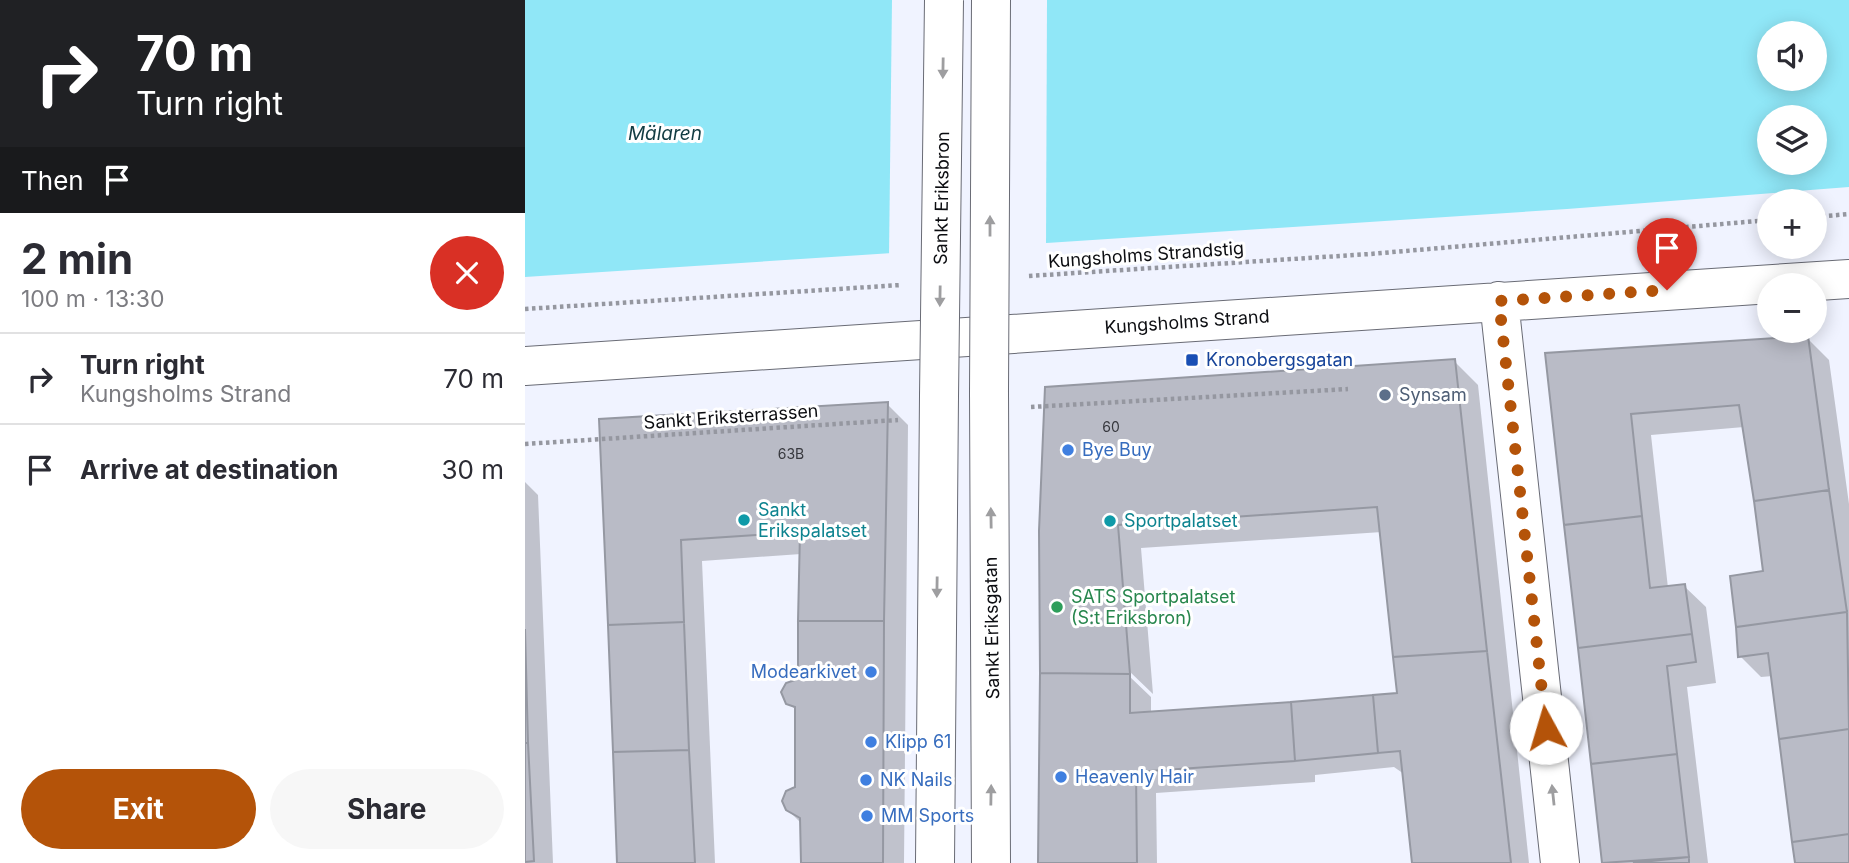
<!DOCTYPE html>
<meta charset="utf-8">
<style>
:root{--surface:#fff;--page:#f7f7f7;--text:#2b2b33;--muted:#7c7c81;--line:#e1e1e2;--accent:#b45309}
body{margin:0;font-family:Inter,sans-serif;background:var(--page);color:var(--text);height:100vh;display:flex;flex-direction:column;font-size:26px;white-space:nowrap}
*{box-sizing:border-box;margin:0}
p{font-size:23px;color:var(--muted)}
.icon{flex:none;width:38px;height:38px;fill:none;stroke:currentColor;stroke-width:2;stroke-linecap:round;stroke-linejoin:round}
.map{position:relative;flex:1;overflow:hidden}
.details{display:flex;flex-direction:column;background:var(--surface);width:525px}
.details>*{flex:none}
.guide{background:#202124;color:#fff;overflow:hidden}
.controls{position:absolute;left:1232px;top:21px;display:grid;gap:14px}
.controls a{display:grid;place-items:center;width:70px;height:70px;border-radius:50%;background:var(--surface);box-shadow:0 4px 18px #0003;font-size:35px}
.pin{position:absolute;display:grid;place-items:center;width:60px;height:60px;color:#fff;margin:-72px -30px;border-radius:50% 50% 50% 0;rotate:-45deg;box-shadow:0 0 7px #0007}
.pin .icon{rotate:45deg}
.me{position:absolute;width:77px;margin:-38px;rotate:354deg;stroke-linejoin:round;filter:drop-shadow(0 0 5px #0008)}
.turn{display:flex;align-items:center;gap:24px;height:147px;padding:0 21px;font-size:32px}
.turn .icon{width:91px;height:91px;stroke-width:2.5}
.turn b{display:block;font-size:49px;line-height:60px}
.then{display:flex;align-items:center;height:66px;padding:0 21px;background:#0003;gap:14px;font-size:26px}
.round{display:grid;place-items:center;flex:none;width:74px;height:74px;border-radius:37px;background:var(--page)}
.overview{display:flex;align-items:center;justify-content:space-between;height:119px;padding:0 21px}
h1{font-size:42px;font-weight:700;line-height:52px}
.cta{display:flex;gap:14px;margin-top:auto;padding:14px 21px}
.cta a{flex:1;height:80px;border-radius:42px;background:var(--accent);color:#fff;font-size:28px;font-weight:700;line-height:80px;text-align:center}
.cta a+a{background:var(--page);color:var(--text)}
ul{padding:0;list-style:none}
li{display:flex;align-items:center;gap:21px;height:91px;padding:0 21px;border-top:2px solid var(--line)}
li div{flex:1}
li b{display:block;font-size:26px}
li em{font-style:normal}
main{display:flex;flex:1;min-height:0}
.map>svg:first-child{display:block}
.water{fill:#90e7f7;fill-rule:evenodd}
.pier{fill:#f0f3ff}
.shadow{fill:#0003;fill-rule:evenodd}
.building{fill:#b9bbc6;stroke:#9598a2;stroke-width:2}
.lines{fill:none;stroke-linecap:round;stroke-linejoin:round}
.street-casing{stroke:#696b75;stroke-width:40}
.secondary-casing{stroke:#696b75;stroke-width:40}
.path{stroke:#9597a0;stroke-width:4.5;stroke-dasharray:3.5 3.5;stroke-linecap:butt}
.street{stroke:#fff;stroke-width:38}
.secondary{stroke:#fff;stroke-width:38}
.rail{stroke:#5f6067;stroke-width:5;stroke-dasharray:12 12;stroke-linecap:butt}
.secondary-bridge-casing{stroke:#696b75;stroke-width:40;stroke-linecap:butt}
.secondary-bridge{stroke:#fff;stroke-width:38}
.oneway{fill:#9e9ea0}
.route{stroke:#b45309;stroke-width:12;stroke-dasharray:0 21.6}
.transit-dot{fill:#1a4fb4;stroke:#fff;stroke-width:2.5}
.service-dot{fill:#5c6f8a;stroke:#fff;stroke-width:2.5}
.shop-dot{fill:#3f7fe0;stroke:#fff;stroke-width:2.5}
.culture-dot{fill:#0f9aa8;stroke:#fff;stroke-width:2.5}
.leisure-dot{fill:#2e9e5b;stroke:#fff;stroke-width:2.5}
.labels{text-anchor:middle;stroke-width:6;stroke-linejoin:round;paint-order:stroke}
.number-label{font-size:14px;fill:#37383e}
.street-label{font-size:18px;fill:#0c0d11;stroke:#fff}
.transit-label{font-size:18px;fill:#164399;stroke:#fff;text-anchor:start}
.service-label{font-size:18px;fill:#4e5e75;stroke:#fff;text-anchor:start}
.shop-label{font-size:18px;fill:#366cbe;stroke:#fff;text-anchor:start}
.culture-label{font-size:18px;fill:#0d838f;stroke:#fff;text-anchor:start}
.leisure-label{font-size:18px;fill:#27864d;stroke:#fff;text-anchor:start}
.water-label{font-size:19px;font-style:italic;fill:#123c43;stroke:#fff}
</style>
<main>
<section class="details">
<div class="guide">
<div class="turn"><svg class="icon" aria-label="right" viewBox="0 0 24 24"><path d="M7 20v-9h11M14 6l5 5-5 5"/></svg><div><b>70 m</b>Turn right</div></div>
<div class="then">Then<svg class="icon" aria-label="arrive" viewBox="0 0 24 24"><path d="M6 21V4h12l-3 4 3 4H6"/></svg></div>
</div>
<div class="overview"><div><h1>2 min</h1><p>100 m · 13:30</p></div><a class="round" style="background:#d93025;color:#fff"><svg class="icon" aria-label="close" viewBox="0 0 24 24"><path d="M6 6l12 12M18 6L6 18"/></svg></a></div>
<ul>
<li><svg class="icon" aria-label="right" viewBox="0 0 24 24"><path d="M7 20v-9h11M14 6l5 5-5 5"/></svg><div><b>Turn right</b><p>Kungsholms Strand</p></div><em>70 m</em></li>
<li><svg class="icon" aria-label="arrive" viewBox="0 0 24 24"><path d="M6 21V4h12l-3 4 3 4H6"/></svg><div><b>Arrive at destination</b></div><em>30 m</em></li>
</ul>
<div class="cta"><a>Exit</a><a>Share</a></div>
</section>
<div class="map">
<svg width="1324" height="863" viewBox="0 0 1324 863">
<rect width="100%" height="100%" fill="#f0f3ff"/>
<!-- water -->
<path class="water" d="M 0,0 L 1324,0 L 1324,187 L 1042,209 L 0,277 ZM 1244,33 L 1290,33 L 1290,79 L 1244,79 ZM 1244,117 L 1290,117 L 1290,163 L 1244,163 Z"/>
<!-- pier -->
<path class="pier" d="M 367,0 L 522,0 L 521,246 L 364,256 Z"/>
<!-- shadow -->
<path class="shadow" d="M 1282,338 L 1304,360 L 1324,504 L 1324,863 L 1273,863 L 1248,676 L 1236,677 L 1215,656 L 1240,573 L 1219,427 L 1126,435 L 1143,588 L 1159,586 L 1181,607 L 1191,683 L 1162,687 L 1183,863 L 1079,863 L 1022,355 Z
M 929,361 L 953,385 L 1004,863 L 889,863 L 879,774 L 869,767 L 790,775 L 790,782 L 631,793 L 632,863 L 515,863 L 516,531 ZM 857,532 L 874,695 L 626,713 L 626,697 L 603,675 L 603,670 L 628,694 L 616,548 Z
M 362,404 L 383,425 L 379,863 L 277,863 L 277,824 L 262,809 L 272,788 L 272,711 L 259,698 L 275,680 L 276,554 L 177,561 L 190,863 L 94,863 L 76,421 Z
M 0,482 L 13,495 L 28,863 L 0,863 Z"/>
<!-- building -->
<path class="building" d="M 1283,336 L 1304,490 L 1229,501 L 1214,405 L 1106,414 L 1117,516 L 1039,525 L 1020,353 Z
M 930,359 L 962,651 L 868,657 L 852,507 L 593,525 L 605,674 L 515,673 L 514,531 L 520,387 Z
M 363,402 L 359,621 L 273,621 L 275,532 L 156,540 L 159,622 L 83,625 L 74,419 Z
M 1304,490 L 1322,612 L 1211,627 L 1205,576 L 1238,571 L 1229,501 Z
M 1117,516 L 1125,588 L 1160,584 L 1167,634 L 1053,648 L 1039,525 Z
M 1322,612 L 1324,729 L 1254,739 L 1243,653 L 1213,657 L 1211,627 Z
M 273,621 L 359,621 L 358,863 L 276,863 L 275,818 L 261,810 L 257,801 L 261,791 L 270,787 L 270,707 L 261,704 L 256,692 L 261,683 L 273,679 Z
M 159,622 L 164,750 L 88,752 L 83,625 Z
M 0,629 L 3,743 L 0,743 Z
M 1167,634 L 1171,662 L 1142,666 L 1152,754 L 1066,764 L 1053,648 Z
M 962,651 L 986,863 L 887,863 L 875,751 L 853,753 L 848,695 L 872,693 L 868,657 Z
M 515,673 L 605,674 L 605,713 L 766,702 L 770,761 L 611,772 L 612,863 L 513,863 Z
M 848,695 L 853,753 L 770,761 L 766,702 Z
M 1324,729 L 1324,834 L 1267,842 L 1254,739 Z
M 0,743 L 3,743 L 9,861 L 0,862 Z
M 164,750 L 170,863 L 92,863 L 88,752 Z
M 1152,754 L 1164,857 L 1077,863 L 1066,764 Z
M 1324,834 L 1324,863 L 1270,863 L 1267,842 Z
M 1164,857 L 1164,863 L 1108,863 Z"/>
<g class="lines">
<!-- street casing -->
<g class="street-casing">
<path id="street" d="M 974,301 L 1035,863
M 0,366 L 1324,279"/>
</g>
<!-- secondary casing -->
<g class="secondary-casing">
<path id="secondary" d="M 464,392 L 466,863
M 410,863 L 414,396"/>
</g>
<!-- path -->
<path class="path" d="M 1290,217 L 1324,214
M 504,276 L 845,254 L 1244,220
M 0,309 L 376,285
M 506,407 L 823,389
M 0,444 L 373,420"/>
<!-- street -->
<use href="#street" class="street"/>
<!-- secondary -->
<use href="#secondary" class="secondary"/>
<!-- rail -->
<path class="rail" d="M 417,0 L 420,392
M 460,391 L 467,0"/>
<!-- secondary-bridge casing -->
<g class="secondary-bridge-casing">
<path id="secondary-bridge" d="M 464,392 L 466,0
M 414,396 L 419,0"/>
</g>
<!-- secondary-bridge -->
<use href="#secondary-bridge" class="secondary-bridge"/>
</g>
<!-- one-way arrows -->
<defs><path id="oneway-solid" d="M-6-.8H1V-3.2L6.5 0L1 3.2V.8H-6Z" transform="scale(1.75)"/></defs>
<g class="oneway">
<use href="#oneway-solid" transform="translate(418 68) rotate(91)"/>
<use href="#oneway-solid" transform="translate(465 226) rotate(-90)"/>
<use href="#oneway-solid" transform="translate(415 296) rotate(91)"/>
<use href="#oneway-solid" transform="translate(466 518) rotate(-91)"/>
<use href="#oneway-solid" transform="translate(412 587) rotate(91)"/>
<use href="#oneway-solid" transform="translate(466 795) rotate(-89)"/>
<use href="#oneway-solid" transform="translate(1028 795) rotate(-96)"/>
</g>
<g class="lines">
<!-- route -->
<path class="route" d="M 1021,728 L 974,301 L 1142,290"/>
</g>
<!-- markers -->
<rect class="transit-dot" x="660" y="353" width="14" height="14" rx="3.5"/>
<circle class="service-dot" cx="860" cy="395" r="7"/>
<g class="shop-dot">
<circle cx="543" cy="450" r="7"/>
<circle cx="346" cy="672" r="7"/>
<circle cx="346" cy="742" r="7"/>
<circle cx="536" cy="777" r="7"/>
<circle cx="341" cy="780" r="7"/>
<circle cx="342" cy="816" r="7"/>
</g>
<g class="culture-dot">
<circle cx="219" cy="520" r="7"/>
<circle cx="585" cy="521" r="7"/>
</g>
<circle class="leisure-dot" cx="532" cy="607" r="7"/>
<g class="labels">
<!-- number labels -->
<g class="number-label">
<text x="586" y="432">60</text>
<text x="266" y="459">63B</text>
</g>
<!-- street labels -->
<g class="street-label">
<text transform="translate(417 198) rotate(-89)" y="6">Sankt Eriksbron</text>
<text transform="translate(621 255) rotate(-4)" y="6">Kungsholms Strandstig</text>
<text transform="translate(662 322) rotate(-4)" y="6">Kungsholms Strand</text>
<text transform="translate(206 417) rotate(-4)" y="6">Sankt Eriksterrassen</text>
<text transform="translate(467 628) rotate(-91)" y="6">Sankt Eriksgatan</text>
</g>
<!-- transit labels -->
<g class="transit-label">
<text x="681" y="366">Kronobergsgatan</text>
</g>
<!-- service labels -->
<g class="service-label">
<text x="874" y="401">Synsam</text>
</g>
<!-- shop labels -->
<g class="shop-label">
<text x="557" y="456">Bye Buy</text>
<text x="332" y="678" text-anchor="end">Modearkivet</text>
<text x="360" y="748">Klipp 61</text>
<text x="550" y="783">Heavenly Hair</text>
<text x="355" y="786">NK Nails</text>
<text x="356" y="822">MM Sports</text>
</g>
<!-- culture labels -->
<g class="culture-label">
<text x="233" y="516">Sankt<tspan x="233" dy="21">Erikspalatset</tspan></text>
<text x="599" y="527">Sportpalatset</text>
</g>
<!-- leisure labels -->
<g class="leisure-label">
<text x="546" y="603">SATS Sportpalatset<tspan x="546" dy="21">(S:t Eriksbron)</tspan></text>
</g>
<!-- water labels -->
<g class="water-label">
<text x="140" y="140">Mälaren</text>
</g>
</g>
</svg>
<div class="controls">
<a><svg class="icon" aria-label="sound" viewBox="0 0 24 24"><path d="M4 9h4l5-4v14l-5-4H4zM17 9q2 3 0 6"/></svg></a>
<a><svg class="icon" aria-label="layers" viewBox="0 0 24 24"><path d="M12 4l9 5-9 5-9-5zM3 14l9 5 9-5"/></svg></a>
<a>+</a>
<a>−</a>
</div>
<div class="pin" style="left:1142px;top:290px;background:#d93025"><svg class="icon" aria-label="arrive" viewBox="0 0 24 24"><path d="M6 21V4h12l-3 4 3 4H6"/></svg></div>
<svg class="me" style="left:1021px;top:728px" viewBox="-20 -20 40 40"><circle r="19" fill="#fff"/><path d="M0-13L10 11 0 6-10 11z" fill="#b45309"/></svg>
</div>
</main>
